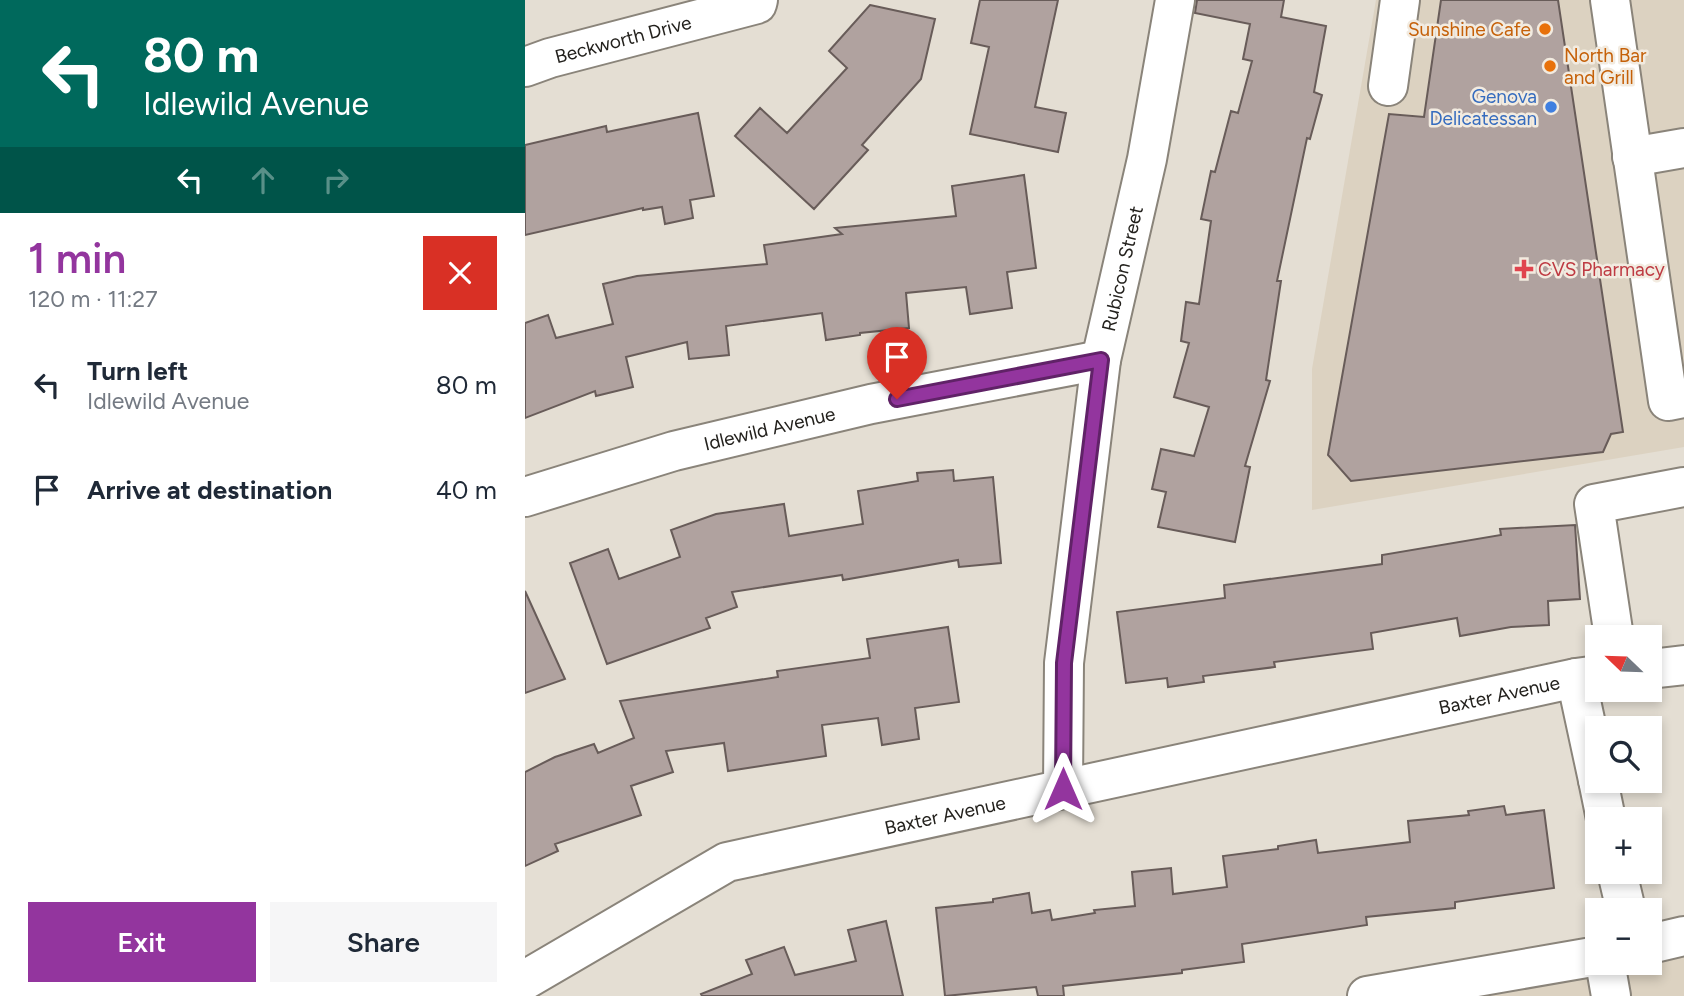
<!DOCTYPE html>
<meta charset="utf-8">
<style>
:root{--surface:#fff;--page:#f6f6f7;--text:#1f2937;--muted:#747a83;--accent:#93359e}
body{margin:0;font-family:Figtree,sans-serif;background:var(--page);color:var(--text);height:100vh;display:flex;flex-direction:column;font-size:26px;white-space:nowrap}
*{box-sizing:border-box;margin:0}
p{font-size:23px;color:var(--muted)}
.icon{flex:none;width:38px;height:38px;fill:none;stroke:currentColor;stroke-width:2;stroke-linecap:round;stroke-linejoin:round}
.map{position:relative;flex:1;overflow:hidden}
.drawer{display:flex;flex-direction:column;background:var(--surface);width:525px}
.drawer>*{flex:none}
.guide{background:#00695c;color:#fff;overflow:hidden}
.needle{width:46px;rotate:293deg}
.buttons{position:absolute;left:1060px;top:625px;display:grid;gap:14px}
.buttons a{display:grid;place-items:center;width:77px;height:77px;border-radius:0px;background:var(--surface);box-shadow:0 4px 10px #0003;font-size:35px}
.pin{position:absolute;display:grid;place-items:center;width:60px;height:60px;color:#fff;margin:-72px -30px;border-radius:50% 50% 50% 0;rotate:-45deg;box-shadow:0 0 7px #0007}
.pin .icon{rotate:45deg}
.me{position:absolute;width:77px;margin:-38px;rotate:0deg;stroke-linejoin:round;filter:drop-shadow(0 0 5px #0008)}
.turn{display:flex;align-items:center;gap:24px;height:147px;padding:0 28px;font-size:32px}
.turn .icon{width:91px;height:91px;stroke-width:2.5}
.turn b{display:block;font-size:49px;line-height:60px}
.lanes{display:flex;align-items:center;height:66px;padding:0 28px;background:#0003;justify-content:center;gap:35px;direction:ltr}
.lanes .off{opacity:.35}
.round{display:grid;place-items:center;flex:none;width:74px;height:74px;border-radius:0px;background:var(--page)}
.summary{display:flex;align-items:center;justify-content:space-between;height:119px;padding:0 28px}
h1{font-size:42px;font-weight:600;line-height:52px;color:var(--accent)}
.primary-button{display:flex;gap:14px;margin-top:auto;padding:14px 28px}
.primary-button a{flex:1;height:80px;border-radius:0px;background:var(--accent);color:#fff;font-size:28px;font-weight:600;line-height:80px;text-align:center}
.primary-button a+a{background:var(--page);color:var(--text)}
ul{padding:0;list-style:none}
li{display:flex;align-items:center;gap:21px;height:105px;padding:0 28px}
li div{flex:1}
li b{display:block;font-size:26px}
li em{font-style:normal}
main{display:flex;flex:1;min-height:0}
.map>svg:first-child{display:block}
.built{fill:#dcd2c1}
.building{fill:#b0a29f;stroke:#685c59;stroke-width:2}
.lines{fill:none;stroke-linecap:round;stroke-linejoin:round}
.minor-casing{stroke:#8a847a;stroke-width:42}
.minor{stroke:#fff;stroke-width:38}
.route-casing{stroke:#602267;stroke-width:18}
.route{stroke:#93359e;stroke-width:12}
.food-dot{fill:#e8710a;stroke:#f2ebe0;stroke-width:2.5}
.shop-dot{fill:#3f7fe0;stroke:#f2ebe0;stroke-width:2.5}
.health-dot{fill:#e0444e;stroke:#f2ebe0;stroke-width:2.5}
.labels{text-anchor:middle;stroke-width:5;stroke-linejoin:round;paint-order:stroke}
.food-label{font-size:19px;fill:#c56008;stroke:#f2ebe0;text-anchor:end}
.street-label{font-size:19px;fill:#23211d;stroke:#f2ebe0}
.shop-label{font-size:19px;fill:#366cbe;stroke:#f2ebe0;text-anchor:end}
.health-label{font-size:19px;fill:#be3a42;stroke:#f2ebe0;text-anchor:start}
</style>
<main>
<section class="drawer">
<div class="guide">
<div class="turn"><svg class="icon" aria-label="left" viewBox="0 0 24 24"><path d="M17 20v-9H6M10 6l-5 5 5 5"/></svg><div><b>80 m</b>Idlewild Avenue</div></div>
<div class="lanes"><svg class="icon" aria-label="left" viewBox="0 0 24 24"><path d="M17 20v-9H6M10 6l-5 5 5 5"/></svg><svg class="icon off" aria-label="ahead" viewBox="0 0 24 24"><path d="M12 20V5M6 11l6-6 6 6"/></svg><svg class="icon off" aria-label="right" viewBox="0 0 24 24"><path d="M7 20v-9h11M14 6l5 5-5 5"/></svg></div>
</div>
<div class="summary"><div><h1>1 min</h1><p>120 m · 11:27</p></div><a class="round" style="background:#d93025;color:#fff"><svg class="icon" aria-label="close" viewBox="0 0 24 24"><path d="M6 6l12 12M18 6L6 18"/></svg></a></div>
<ul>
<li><svg class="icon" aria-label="left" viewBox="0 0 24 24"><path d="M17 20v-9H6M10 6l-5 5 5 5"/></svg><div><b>Turn left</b><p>Idlewild Avenue</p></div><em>80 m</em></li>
<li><svg class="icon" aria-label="arrive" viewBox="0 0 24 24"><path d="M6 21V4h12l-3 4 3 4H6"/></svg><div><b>Arrive at destination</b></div><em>40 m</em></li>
</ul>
<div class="primary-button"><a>Exit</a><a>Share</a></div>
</section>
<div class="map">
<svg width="1159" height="996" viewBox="0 0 1159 996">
<rect width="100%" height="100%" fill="#e4ded3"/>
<!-- built -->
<path class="built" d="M 851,0 L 1159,0 L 1159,447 L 787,510 L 787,369 Z
M 1159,951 L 1159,996 L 931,996 L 1102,963 L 1125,962 Z"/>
<!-- building -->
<path class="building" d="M 455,0 L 533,0 L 510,107 L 541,113 L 533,152 L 445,134 L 464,47 L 446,43 Z
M 672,0 L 759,0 L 756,17 L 801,26 L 789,92 L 797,95 L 785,139 L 782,138 L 752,281 L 756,281 L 741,380 L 745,381 L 720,466 L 725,467 L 710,542 L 633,527 L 641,492 L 627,489 L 636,449 L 669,456 L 684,407 L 649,397 L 664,343 L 656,341 L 661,302 L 674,304 L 686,221 L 676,219 L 686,171 L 690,172 L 706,111 L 713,113 L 727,61 L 718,59 L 725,24 L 670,13 Z
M 916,0 L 1033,0 L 1098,432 L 1086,434 L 1078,452 L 826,481 L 803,455 L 864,114 L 899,117 Z
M 345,5 L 410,19 L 396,79 L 337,145 L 343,150 L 289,209 L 210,136 L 235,108 L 262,133 L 322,68 L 304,51 Z
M 173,113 L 189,196 L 165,200 L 168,218 L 140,224 L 137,207 L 118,210 L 118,208 L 0,235 L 0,145 L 81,126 L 82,132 Z
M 499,175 L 511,268 L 482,272 L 487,308 L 445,314 L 441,287 L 381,293 L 384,328 L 335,333 L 335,335 L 301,340 L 297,313 L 201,326 L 204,355 L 164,359 L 162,342 L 101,357 L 108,387 L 71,396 L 70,391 L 0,418 L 0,323 L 23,315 L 31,338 L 88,324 L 78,284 L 112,276 L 242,264 L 239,245 L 317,234 L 310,228 L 431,216 L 427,186 Z
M 428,470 L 429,481 L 468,477 L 476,563 L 434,567 L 433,560 L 318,580 L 317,575 L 207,592 L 212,607 L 181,618 L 185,628 L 82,664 L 45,563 L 83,549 L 94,579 L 155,557 L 146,530 L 191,514 L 259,504 L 264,536 L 338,524 L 333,491 L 393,481 L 392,473 Z
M 1050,525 L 1055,599 L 1023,601 L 1024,625 L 986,627 L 935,636 L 932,618 L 846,633 L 848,649 L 749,662 L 750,667 L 678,676 L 679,682 L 643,687 L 642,678 L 601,683 L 592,612 L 700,598 L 699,585 L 857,564 L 857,555 L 976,535 L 975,529 Z
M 0,591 L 40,679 L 0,693 Z
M 423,627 L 434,702 L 390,708 L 394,739 L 357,745 L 353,718 L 297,725 L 301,756 L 203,771 L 199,743 L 141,751 L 148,772 L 106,786 L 116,815 L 30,844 L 33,851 L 0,866 L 0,772 L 30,757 L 69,744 L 73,753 L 109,738 L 95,701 L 253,677 L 252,671 L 345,658 L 342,639 Z
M 979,806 L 981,815 L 1019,810 L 1029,888 L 930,902 L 930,908 L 841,917 L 842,925 L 717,944 L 719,962 L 657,970 L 657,973 L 538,986 L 539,996 L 513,996 L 511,987 L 420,996 L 411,908 L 468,902 L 468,899 L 504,893 L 507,913 L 525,910 L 527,920 L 570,913 L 569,910 L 610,906 L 607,872 L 646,868 L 648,894 L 702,887 L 698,856 L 753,849 L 753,846 L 791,840 L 793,853 L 885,842 L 883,821 L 944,815 L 943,811 Z
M 361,921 L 378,996 L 177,996 L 176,994 L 227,974 L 221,960 L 259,947 L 270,975 L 331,961 L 323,930 Z"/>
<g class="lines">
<!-- minor casing -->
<g class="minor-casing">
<g id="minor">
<path d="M 1085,0 L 1143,401 L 1159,398"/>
<path id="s1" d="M 0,67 L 25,58 L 232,4 L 233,0"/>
<path d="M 863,86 L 875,0"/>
<path d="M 1107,157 L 1159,148"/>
<path id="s2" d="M 0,497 L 149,451 L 346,404 L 576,360"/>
<path d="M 1089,637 L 1069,504 L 1159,487"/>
<path d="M 1125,669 L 1159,665"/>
<path d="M 1051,678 L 1073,780"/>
<path d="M 1073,780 L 1081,819"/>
<path id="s3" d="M 538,789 L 539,663 L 576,360 L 622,159 L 650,0"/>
<path d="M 1092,872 L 1101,910"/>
<path d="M 1125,944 L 1159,936"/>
<path d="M 1080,962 L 1086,996"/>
<path id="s4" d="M 0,980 L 202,862 L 1051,678 L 1073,675"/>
<path d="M 842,996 L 1073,956"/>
</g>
</g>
<!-- minor -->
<use href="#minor" class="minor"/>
</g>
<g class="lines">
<!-- route casing -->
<g class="route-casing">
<path id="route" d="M 372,399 L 576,360 L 539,663 L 538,789"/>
</g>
<!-- route -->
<use href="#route" class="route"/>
</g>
<!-- markers -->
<g class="food-dot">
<circle cx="1020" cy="29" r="7"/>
<circle cx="1025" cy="66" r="7"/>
</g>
<circle class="shop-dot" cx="1026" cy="107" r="7"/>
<path class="health-dot" d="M995.5 258.5h7v7h7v7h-7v7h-7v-7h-7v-7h7z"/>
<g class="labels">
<!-- food labels -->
<g class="food-label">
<text x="1006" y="36">Sunshine Cafe</text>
<text x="1039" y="62" text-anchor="start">North Bar<tspan x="1039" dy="22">and Grill</tspan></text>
</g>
<!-- street labels -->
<g class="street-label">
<text dy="7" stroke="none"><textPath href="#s1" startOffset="102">Beckworth Drive</textPath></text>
<text dy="7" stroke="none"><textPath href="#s3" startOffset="525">Rubicon Street</textPath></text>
<text dy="7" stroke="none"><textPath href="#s2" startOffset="254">Idlewild Avenue</textPath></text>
<text dy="7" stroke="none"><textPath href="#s4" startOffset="1024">Baxter Avenue</textPath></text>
<text dy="7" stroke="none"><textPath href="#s4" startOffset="457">Baxter Avenue</textPath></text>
</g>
<!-- shop labels -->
<g class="shop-label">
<text x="1012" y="103">Genova<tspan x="1012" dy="22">Delicatessan</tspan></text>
</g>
<!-- health labels -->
<g class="health-label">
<text x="1013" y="276">CVS Pharmacy</text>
</g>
</g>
</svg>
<div class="buttons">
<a><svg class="needle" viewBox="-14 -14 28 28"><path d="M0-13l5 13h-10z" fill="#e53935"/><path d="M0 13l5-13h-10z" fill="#747a83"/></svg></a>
<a><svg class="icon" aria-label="search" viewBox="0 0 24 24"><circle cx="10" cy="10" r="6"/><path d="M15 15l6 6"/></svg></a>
<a>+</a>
<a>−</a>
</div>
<div class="pin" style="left:372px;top:399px;background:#d93025"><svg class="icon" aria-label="arrive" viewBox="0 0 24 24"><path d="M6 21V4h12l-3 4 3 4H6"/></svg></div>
<svg class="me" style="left:538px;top:789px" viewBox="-20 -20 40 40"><path d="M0-17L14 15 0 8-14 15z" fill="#93359e" stroke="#fff" stroke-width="4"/></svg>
</div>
</main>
